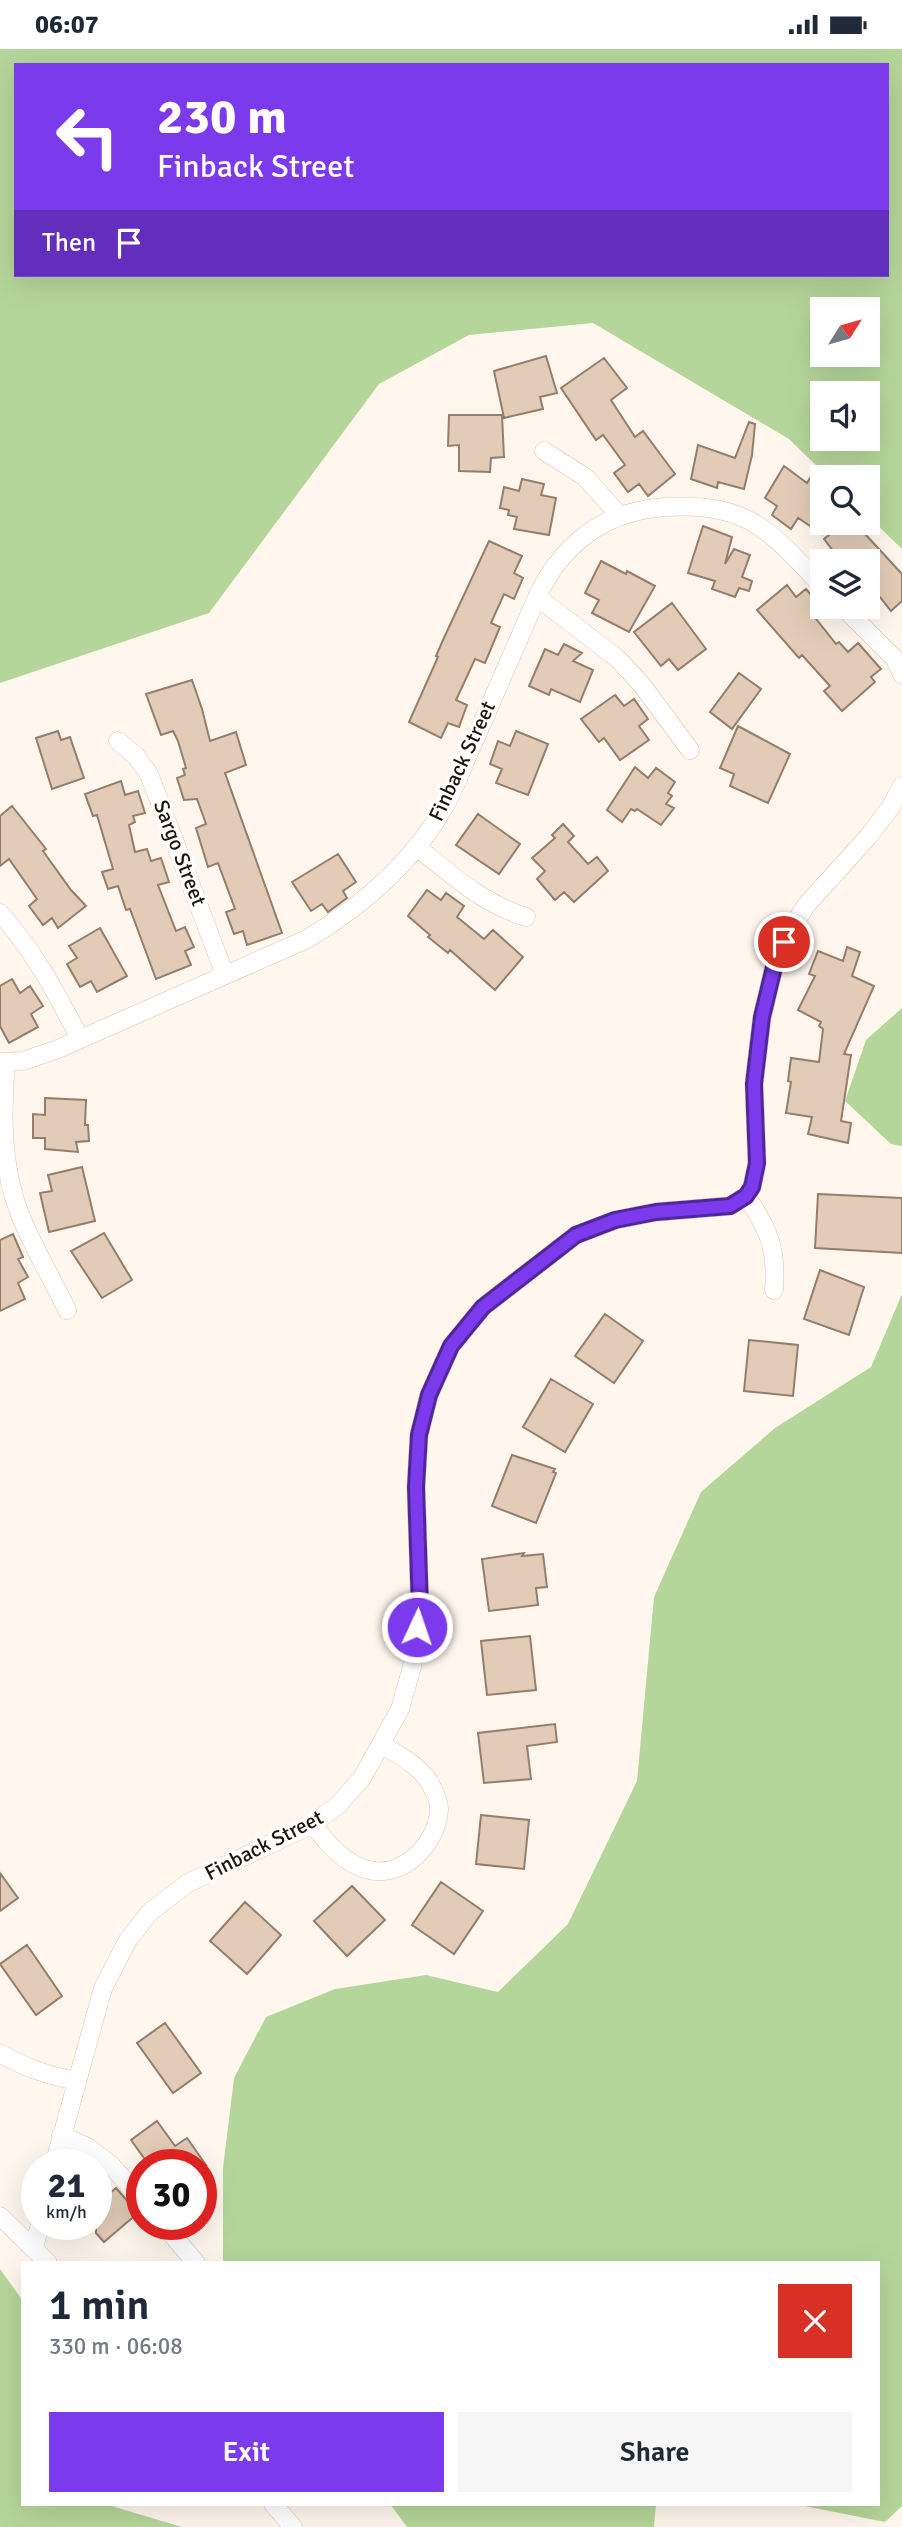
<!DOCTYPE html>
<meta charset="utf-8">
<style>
:root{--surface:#fff;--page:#f6f6f7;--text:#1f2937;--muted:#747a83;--accent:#7c3aed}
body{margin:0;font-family:Signika,sans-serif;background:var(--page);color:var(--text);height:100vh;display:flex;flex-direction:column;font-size:26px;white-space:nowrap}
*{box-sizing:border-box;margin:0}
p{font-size:23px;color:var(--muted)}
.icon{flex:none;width:38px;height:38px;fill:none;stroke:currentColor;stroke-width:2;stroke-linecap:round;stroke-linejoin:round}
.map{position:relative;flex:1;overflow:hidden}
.panel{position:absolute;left:21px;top:2212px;width:859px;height:245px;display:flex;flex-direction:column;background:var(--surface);border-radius:0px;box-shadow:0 7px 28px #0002}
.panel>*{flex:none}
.hud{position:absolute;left:14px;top:14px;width:875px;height:214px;border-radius:0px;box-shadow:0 7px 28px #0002;background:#7c3aed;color:#fff;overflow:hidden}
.needle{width:46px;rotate:53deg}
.controls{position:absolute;left:810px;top:248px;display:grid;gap:14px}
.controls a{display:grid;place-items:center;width:70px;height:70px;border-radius:0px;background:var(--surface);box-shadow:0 7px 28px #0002;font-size:35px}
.speed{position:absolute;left:21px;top:2100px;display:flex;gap:14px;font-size:35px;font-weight:700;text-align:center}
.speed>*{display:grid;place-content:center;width:91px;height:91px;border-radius:50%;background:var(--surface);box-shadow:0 7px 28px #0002;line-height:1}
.speed small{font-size:18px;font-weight:400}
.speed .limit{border:10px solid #d22;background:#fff;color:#111}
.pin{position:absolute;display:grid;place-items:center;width:60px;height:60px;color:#fff;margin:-30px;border:4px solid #fff;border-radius:50%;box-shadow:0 2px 7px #0007}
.me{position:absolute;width:77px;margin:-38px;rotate:3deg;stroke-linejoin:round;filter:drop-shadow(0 0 5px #0008)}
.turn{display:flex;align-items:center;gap:24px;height:147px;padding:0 28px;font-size:32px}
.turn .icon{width:91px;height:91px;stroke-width:2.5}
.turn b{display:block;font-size:49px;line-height:60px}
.then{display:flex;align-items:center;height:66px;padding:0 28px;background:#0003;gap:14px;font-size:26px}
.round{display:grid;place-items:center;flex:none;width:74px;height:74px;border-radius:0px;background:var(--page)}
.headline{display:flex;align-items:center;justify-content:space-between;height:119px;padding:0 28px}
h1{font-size:42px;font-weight:600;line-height:52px}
.primary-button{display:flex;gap:14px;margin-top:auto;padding:14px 28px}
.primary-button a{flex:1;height:80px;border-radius:0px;background:var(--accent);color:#fff;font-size:28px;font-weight:600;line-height:80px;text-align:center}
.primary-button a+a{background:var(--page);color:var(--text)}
.status{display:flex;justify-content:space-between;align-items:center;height:49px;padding:0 35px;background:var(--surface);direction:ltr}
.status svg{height:19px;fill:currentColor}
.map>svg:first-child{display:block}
.green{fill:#b5d69a;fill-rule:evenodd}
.building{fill:#e3ccb7;stroke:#947e6b;stroke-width:2}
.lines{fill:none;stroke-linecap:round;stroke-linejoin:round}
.street-casing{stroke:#d7c6ad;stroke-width:19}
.street{stroke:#fff;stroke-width:18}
.route-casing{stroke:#51269a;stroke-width:18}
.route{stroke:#7c3aed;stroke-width:12}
.labels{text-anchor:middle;stroke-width:7;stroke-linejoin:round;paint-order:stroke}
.street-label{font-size:21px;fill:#1c150c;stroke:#fff}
</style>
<div class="status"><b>06:07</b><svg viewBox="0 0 49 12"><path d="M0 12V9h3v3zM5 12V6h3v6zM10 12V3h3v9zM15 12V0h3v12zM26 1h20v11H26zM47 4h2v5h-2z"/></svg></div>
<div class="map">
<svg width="902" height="2478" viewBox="0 0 902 2478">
<rect width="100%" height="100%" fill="#fff7ed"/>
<!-- green -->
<path class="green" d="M 0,0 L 902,0 L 902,500 L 868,467 L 868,429 L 829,429 L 789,390 L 593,274 L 469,286 L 379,335 L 209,564 L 0,634 ZM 16,16 L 887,16 L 887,226 L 16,226 ZM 822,261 L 868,261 L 868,306 L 822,306 ZM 822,345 L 868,345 L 868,390 L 822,390 Z
M 902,959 L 902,1097 L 891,1095 L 845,1052 L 866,991 Z
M 902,1245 L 902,2457 L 885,2473 L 794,2455 L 878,2455 L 878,2214 L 223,2214 L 223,2119 L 234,2029 L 266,1968 L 335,1940 L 426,1926 L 498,1943 L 568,1875 L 637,1732 L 654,1548 L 701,1443 L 775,1379 L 871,1318 Z
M 0,2220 L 23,2252 L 23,2455 L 105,2455 L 182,2478 L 0,2478 Z
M 390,2455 L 656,2455 L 654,2478 L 407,2478 Z"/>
<!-- building -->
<path class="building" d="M 546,307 L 557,344 L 540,348 L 543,360 L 504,369 L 494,322 Z
M 604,309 L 627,339 L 611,351 L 635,388 L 643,382 L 675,425 L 648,447 L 639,435 L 628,443 L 614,424 L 625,416 L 603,386 L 596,391 L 561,339 Z
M 449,366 L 502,366 L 504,408 L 491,409 L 490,423 L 459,422 L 459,396 L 448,397 Z
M 749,373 L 755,375 L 752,406 L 744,440 L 718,433 L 717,439 L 691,430 L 698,396 L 735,409 Z
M 784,417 L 807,434 L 813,424 L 822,430 L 822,485 L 798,469 L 791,480 L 772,466 L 777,457 L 765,449 Z
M 522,430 L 544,435 L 541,446 L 556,449 L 549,486 L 514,480 L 517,468 L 508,466 L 509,461 L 500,459 L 504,438 L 519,442 Z
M 844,474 L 855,474 L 902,525 L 902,552 L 891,562 L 868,533 L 868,513 L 822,513 L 834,503 L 824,490 Z
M 703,477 L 732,488 L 725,515 L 734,500 L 750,506 L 742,528 L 752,532 L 749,542 L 739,539 L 735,548 L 712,540 L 715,532 L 688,524 Z
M 489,492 L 522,507 L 514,524 L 523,529 L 514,550 L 504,545 L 491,574 L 500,578 L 485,614 L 475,610 L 456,651 L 467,656 L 459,678 L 448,674 L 441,689 L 409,673 L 438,608 L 436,607 L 443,591 Z
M 601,512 L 626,525 L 627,522 L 655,537 L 629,583 L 592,564 L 599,551 L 585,544 Z
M 787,536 L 796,548 L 806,540 L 822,559 L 813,566 L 836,595 L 839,593 L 848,603 L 858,594 L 881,620 L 871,628 L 875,633 L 842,662 L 824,642 L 830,637 L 802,606 L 799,609 L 757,561 Z
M 672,554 L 706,600 L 678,621 L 669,610 L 661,617 L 634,583 Z
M 564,595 L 582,604 L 573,612 L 593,621 L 580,653 L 551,640 L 549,646 L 529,637 L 545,600 L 558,606 Z
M 739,624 L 761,640 L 732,680 L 710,663 Z
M 192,631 L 202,660 L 210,692 L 236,683 L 246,716 L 225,724 L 282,884 L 247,896 L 243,882 L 234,885 L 226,863 L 235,860 L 218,814 L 208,818 L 196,779 L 206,775 L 197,750 L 184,751 L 177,729 L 185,726 L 183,720 L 186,719 L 178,692 L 173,682 L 161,686 L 146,645 Z
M 615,646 L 624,657 L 634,650 L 648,670 L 639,677 L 649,691 L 620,711 L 604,689 L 599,693 L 581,670 Z
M 738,677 L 790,705 L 768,754 L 730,737 L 734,725 L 720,719 Z
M 58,682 L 61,691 L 70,688 L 84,729 L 52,740 L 36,689 Z
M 516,682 L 548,695 L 528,746 L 496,734 L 502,720 L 490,715 L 498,692 L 510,697 Z
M 635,718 L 648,729 L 656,719 L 675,733 L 668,744 L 672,747 L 666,755 L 674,759 L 661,776 L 637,760 L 635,762 L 631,760 L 622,773 L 607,761 Z
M 121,732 L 125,746 L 138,742 L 145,764 L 133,767 L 135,773 L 129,776 L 135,803 L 147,800 L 151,812 L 161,809 L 169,833 L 158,836 L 176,882 L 185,878 L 194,898 L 185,902 L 191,916 L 156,930 L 130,860 L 126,861 L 118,837 L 108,840 L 102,823 L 113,820 L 97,766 L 93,767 L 85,745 Z
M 12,757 L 46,800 L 43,802 L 71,841 L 86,857 L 58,879 L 52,869 L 43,876 L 29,857 L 37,850 L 9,810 L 0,817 L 0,767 Z
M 478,765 L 520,795 L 499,825 L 456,796 Z
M 563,775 L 574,787 L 568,793 L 588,815 L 597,808 L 608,822 L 574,853 L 564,843 L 555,851 L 537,830 L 545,822 L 532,809 L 555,789 L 552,786 Z
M 338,805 L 356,833 L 343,842 L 347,849 L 328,863 L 322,855 L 311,862 L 292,833 Z
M 427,841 L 441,851 L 446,844 L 464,857 L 457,868 L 484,890 L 493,881 L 523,908 L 495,941 L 450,901 L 448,904 L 428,888 L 430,886 L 408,867 Z
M 100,879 L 127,927 L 97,943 L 91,932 L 80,938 L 67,915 L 77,909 L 69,897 Z
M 847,898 L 860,903 L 852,927 L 874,937 L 844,1005 L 851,1006 L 841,1072 L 851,1074 L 848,1094 L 808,1085 L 812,1068 L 786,1064 L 791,1033 L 788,1032 L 791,1009 L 819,1013 L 823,980 L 819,977 L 821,973 L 798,961 L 815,927 L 809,925 L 818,902 L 843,912 Z
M 12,930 L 20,944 L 30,937 L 43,957 L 31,965 L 38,978 L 9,994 L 0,977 L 0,937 Z
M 45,1049 L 86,1051 L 85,1076 L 88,1076 L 89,1092 L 76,1093 L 78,1103 L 45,1100 L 45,1089 L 33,1089 L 33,1065 L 45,1066 Z
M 82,1118 L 95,1172 L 49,1183 L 40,1144 L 52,1142 L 48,1126 Z
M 818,1145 L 902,1149 L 902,1204 L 815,1199 Z
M 104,1184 L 132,1231 L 102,1249 L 71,1202 Z
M 13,1185 L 23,1208 L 18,1210 L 28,1228 L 18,1234 L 25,1250 L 0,1262 L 0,1191 Z
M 820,1221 L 864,1238 L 849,1286 L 804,1270 Z
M 605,1265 L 643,1292 L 614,1334 L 575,1307 Z
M 749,1291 L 798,1296 L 793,1347 L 744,1342 Z
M 551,1330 L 593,1355 L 565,1403 L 523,1378 Z
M 512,1406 L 555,1420 L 553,1423 L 556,1424 L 536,1474 L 492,1457 Z
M 524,1504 L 522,1507 L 543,1505 L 547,1538 L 536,1539 L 538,1556 L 489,1562 L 482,1510 Z
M 530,1587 L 536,1641 L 487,1646 L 481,1592 Z
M 555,1675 L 557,1693 L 527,1697 L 531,1730 L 484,1734 L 478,1684 Z
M 481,1766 L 529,1771 L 524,1820 L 476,1815 Z
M 0,1824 L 18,1849 L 0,1862 Z
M 441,1833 L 483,1862 L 454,1905 L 412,1876 Z
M 352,1837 L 385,1871 L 347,1907 L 314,1872 Z
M 245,1853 L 281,1886 L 247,1925 L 210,1892 Z
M 27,1896 L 62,1947 L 36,1966 L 0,1915 Z
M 165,1974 L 201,2024 L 173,2044 L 137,1994 Z
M 157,2072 L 175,2097 L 187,2089 L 206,2116 L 149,2116 L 131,2091 Z
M 116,2139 L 138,2164 L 104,2193 L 96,2184 L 96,2156 Z"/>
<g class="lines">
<!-- street casing -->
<g class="street-casing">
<path id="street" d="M 544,402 L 585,428 L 619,466
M 537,548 L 617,609 L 642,636 L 690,701
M 843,558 L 895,610 L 902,625
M 118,692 L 136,707 L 149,725 L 225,926
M 417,798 C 453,827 482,854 526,868
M 0,864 C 34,902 57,945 80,990
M 0,1013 L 23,1012 L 58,1000 L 307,890 C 364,856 413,814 446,755 C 456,737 463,716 472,697 C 488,660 504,623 521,585 C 532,560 542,532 560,511 C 587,477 624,461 665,458 C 749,454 768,480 822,537
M 6,1013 C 2,1063 1,1116 19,1163 C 32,1197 52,1229 67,1261
M 746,1147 C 769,1180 777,1200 774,1241
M 313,1775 C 326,1794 343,1813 365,1820 C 402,1832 437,1795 439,1761 C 440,1754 434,1742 431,1736 C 422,1718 398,1706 382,1695
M 0,2004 C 24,2019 48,2026 76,2032
M 61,2086 L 87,2098 L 111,2116 L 142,2151
M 54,2116 L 103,1939 L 128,1891 L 150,1863 L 188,1834 L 313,1775 L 338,1756 L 362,1729 L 400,1660 L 412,1618 L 420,1559 L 416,1438 L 419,1386 L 429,1346 L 451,1297 L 483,1258 L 576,1186 L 615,1171 L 656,1163 L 730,1157 L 746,1147 L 752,1138 L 757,1114 L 754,1035 L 762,968 L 776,910 L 793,876 L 808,854 L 868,788 L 890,759 L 902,737
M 0,2167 L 48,2214
M 163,2175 L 196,2214
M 34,2199 L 40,2175
M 273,2455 L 293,2478"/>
</g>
<!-- street -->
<use href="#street" class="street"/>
</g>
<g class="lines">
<!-- route casing -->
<g class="route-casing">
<path id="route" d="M 417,1578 L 420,1559 L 416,1438 L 419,1386 L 429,1346 L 451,1297 L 483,1258 L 576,1186 L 615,1171 L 656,1163 L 730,1157 L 746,1147 L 752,1138 L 757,1114 L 754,1035 L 762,968 L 776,910 L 784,893"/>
</g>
<!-- route -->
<use href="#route" class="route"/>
</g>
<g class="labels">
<!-- street labels -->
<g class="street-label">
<text transform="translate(462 712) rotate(-65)" y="7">Finback Street</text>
<text transform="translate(180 804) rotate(69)" y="7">Sargo Street</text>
<text transform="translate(264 1796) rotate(-27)" y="7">Finback Street</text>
</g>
</g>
</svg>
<div class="controls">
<a><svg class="needle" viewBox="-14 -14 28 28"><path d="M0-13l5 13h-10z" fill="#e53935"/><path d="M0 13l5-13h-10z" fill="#747a83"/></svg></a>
<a><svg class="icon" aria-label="sound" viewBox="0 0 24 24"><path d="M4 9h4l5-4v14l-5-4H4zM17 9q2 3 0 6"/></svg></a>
<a><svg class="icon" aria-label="search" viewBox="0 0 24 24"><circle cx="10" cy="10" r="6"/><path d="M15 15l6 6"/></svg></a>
<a><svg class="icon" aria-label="layers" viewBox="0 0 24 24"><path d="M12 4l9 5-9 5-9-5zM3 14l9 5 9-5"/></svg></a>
</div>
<div class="speed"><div>21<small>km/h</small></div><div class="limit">30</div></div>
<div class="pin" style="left:784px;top:893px;background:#d93025"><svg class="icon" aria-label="arrive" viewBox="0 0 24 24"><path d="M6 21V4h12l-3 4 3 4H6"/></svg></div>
<svg class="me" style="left:417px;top:1578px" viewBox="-20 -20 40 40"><circle r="17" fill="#7c3aed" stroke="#fff" stroke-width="3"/><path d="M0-11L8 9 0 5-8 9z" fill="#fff"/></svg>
<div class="hud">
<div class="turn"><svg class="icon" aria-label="left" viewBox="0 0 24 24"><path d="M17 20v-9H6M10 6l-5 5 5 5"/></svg><div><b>230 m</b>Finback Street</div></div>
<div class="then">Then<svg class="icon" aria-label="arrive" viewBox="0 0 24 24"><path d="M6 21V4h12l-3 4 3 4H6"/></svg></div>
</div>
<section class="panel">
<div class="headline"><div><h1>1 min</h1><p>330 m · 06:08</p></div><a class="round" style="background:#d93025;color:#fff"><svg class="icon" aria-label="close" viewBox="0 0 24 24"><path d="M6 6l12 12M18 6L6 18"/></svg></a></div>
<div class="primary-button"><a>Exit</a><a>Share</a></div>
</section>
</div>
